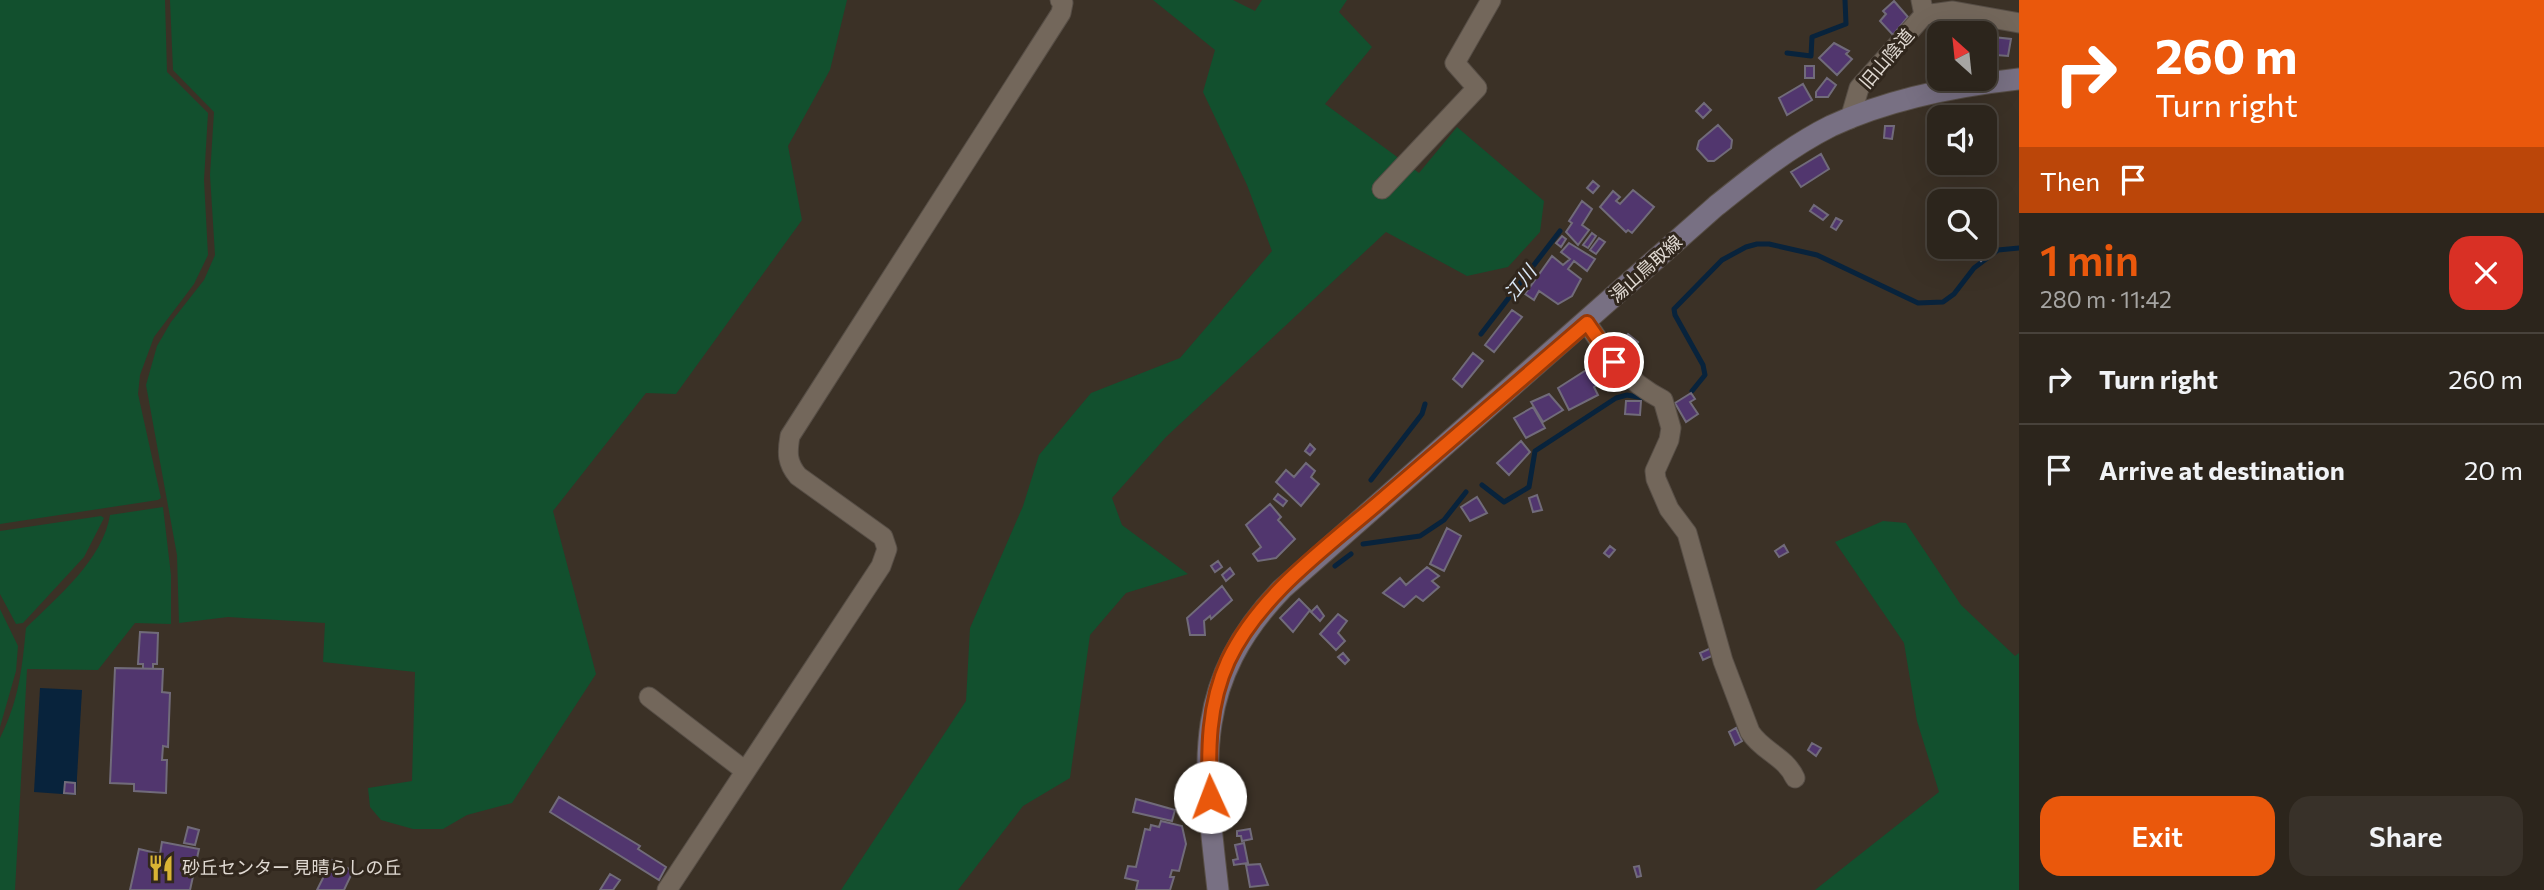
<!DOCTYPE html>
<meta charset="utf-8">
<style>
:root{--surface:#2c251c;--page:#383129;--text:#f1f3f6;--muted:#a6a5a3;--line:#48423b;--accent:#ea580c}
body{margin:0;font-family:Commissioner,"Noto Sans JP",sans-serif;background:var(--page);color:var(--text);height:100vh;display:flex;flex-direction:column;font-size:26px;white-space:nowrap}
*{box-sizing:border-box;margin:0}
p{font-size:23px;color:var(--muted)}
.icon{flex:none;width:38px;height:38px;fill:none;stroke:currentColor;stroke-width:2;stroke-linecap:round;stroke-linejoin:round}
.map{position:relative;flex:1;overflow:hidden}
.drawer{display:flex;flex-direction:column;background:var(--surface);width:525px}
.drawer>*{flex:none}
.guide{background:#ea580c;color:#fff;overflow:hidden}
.needle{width:46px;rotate:333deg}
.controls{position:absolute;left:1927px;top:21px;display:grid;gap:14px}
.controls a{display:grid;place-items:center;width:70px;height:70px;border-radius:14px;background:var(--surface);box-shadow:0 7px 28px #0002,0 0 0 2px var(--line);font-size:35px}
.pin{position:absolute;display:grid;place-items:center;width:60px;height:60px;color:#fff;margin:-30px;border:4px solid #fff;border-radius:50%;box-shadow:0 2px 7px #0007}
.me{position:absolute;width:77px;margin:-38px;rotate:358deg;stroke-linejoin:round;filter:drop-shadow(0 0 5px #0008)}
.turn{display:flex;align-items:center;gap:24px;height:147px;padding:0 21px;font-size:32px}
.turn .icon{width:91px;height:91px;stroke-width:2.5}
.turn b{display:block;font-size:49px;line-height:60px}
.then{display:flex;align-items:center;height:66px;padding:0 21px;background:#0003;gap:14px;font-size:26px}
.round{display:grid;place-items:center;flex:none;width:74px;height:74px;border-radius:21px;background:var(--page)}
.headline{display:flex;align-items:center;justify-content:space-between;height:119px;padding:0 21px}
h1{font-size:42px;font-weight:600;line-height:52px;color:var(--accent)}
.button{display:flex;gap:14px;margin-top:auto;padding:14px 21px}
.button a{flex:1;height:80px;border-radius:21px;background:var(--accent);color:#fff;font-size:28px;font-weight:600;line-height:80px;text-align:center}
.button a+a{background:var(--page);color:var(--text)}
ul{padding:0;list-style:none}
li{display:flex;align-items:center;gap:21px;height:91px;padding:0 21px;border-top:2px solid var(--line)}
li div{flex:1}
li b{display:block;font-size:26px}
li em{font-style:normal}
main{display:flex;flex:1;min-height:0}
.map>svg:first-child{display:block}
.green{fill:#12502e}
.water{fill:#08233c}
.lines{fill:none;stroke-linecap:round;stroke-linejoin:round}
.stream{stroke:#08233c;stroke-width:5}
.building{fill:#51366e;stroke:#716b7a;stroke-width:2}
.minor-casing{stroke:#574e46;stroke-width:21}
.secondary-casing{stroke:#574e46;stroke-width:23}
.minor{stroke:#73675b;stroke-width:19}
.secondary{stroke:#787083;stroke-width:21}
.route-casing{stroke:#983908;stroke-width:18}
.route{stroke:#ea580c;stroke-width:12}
.labels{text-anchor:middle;stroke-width:6;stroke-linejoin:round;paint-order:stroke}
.street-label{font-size:18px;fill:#e0d9d2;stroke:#31271d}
.poi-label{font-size:18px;fill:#e0d9d2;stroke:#31271d;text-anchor:start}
.water-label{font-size:19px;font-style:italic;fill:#d8e6f5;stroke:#31271d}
</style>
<main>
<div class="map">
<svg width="2019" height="890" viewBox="0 0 2019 890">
<rect width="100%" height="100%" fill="#3b3126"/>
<!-- green -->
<path class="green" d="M 0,0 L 165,0 L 167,72 L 208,113 L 204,180 L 208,255 L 194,284 L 154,337 L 140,375 L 138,394 L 161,498 L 158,500 L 0,524 Z
M 170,0 L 847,0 L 830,70 L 788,146 L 802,220 L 676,394 L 646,393 L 553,511 L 596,674 L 512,803 L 467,815 L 443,829 L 413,829 L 381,820 L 370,807 L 368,788 L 412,781 L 415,672 L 323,662 L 325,623 L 228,617 L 179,623 L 177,555 L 146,385 L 157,346 L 171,322 L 204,280 L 215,255 L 210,175 L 214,112 L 173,70 Z
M 1153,0 L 1233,0 L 1255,11 L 1262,0 L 1347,0 L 1339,12 L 1372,47 L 1325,104 L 1419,173 L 1457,127 L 1544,201 L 1540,232 L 1508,267 L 1467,276 L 1386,232 L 1166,437 L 1112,498 L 1122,525 L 1188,574 L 1126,593 L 1090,635 L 1070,778 L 1023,806 L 958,890 L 841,890 L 966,701 L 970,628 L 1023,506 L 1039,455 L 1091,393 L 1180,358 L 1272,251 L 1247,185 L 1203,92 L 1215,50 Z
M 163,507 L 171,575 L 171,624 L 135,623 L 98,670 L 27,669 L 15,890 L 0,890 C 0,869 0,747 0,738 C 19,700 22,669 26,628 C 56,598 103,560 110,515 Z
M 101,516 L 104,518 L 84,557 L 23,623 L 16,624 L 0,594 L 0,531 Z
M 1883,521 L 1906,523 L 1961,605 L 2015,656 L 2019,653 L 2019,890 L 1815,890 L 1939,792 L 1917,721 L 1904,643 L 1835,542 Z
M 0,609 L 18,646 L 16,671 L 0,727 Z"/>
<!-- water -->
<path class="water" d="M 40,688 L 82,690 L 76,795 L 34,792 Z"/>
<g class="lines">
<!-- stream -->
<path class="stream" d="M 1787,53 L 1811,56 L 1812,37 L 1846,24 L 1845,0
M 1481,334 L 1560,231
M 1692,391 L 1705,375 L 1703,365 L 1675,315 L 1674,309 L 1722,260 L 1746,247 L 1757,244 L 1769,244 L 1817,255 L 1918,303 L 1943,302 L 1954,294 L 1974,268 L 1998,250 L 2019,248
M 1371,480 L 1422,414 L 1425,404
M 1482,485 L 1504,502 L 1529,487 L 1535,451 L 1616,398 L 1627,395 L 1644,398
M 1363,544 L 1420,536 L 1444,520 L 1466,492
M 1335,566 L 1351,554"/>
</g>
<!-- building -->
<path class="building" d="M 1894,1 L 1908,17 L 1893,35 L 1880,21 L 1886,14 L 1883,11 Z
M 1984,36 L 2011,39 L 2008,56 L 1984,54 Z
M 1834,43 L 1849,51 L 1846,54 L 1852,59 L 1837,75 L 1819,58 Z
M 1805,66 L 1814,66 L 1814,78 L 1805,78 Z
M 1827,78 L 1836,85 L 1828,97 L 1816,97 L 1816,92 Z
M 1803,84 L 1812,100 L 1787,115 L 1779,98 Z
M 1704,103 L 1711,110 L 1703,118 L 1696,111 Z
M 1718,125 L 1732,140 L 1731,148 L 1714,161 L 1708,161 L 1697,149 L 1699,141 Z
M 1885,126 L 1894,126 L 1892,139 L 1884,138 Z
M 1821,154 L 1829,169 L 1801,187 L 1791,172 Z
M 1593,181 L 1599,186 L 1593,193 L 1587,188 Z
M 1633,190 L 1654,207 L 1632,233 L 1628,230 L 1626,232 L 1600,207 L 1613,191 L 1620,197 L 1616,201 L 1620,204 Z
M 1582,201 L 1592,209 L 1582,225 L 1589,230 L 1578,245 L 1566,232 L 1572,223 L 1569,221 Z
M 1814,205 L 1828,215 L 1823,220 L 1810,211 Z
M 1836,218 L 1842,221 L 1836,230 L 1831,227 Z
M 1592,233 L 1596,236 L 1588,248 L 1583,245 Z
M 1562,236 L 1566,239 L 1561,247 L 1556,243 Z
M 1599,238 L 1605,242 L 1596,254 L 1590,250 Z
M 1569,243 L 1595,259 L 1587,271 L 1574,261 L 1568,269 L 1581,279 L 1572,296 L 1558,304 L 1539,291 L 1534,300 L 1525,294 L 1552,256 L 1563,265 L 1570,259 L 1561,252 Z
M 1985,245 L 1991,252 L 1981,261 L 1974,254 Z
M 1512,310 L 1522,317 L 1494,352 L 1485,345 Z
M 1628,334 L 1638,342 L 1622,359 L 1612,351 Z
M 1473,353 L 1483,361 L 1462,387 L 1453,379 Z
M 1591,367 L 1600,383 L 1594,387 L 1598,395 L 1569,410 L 1558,388 Z
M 1691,393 L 1695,399 L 1690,402 L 1698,414 L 1686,422 L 1675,403 Z
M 1549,394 L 1563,410 L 1543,422 L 1531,402 Z
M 1626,401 L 1641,401 L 1640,415 L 1625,414 Z
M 1533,407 L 1545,428 L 1526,438 L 1514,418 Z
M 1521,441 L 1530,452 L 1509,475 L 1497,463 Z
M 1310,444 L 1315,449 L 1310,455 L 1305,451 Z
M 1306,463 L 1315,471 L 1311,477 L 1319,484 L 1301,506 L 1276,482 L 1286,470 L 1294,477 Z
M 1278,494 L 1287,501 L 1283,506 L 1274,499 Z
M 1537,495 L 1542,510 L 1533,512 L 1529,498 Z
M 1477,497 L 1487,513 L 1470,521 L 1461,507 Z
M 1270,504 L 1281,517 L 1278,520 L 1295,539 L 1276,558 L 1258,561 L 1253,554 L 1261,547 L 1246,525 Z
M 1447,528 L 1461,536 L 1444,571 L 1430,564 Z
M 1784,545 L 1788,552 L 1779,557 L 1775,551 Z
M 1610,546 L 1615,550 L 1609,557 L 1604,553 Z
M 1218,561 L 1222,567 L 1215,572 L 1211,566 Z
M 1427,567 L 1439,576 L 1432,581 L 1439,587 L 1423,601 L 1416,596 L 1404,607 L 1383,593 L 1400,578 L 1406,585 Z
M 1230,568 L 1234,574 L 1226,581 L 1222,575 Z
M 1222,586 L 1232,600 L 1211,619 L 1210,616 L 1204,621 L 1205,635 L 1190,635 L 1187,618 Z
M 1299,599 L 1310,610 L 1293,632 L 1280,618 Z
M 1317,606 L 1324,616 L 1320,621 L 1311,612 Z
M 1338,614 L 1347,621 L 1338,633 L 1345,641 L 1336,650 L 1320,634 Z
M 140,632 L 158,633 L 157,664 L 153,664 L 153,669 L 143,669 L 143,664 L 138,664 Z
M 1711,648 L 1714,655 L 1703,660 L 1700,653 Z
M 1343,653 L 1349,660 L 1345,664 L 1338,657 Z
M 115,668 L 163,669 L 162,692 L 170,693 L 168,747 L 163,746 L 162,760 L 167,760 L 166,793 L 134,791 L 134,784 L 110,783 Z
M 1736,728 L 1742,741 L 1735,745 L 1729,732 Z
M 1812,743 L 1821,748 L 1816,756 L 1808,750 Z
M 65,782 L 75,783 L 75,794 L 64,793 Z
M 559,797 L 640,846 L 638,849 L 666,867 L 659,880 L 550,812 Z
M 1136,799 L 1175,810 L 1172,821 L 1133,812 Z
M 1161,821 L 1182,826 L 1186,844 L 1179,871 L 1172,870 L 1170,877 L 1174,877 L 1170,890 L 1136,890 L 1138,881 L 1125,878 L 1128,866 L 1136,867 L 1145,829 L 1150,830 L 1151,825 L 1159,827 Z
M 188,827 L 199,830 L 195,845 L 184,843 Z
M 1250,829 L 1252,839 L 1242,841 L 1241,836 L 1237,836 L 1237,831 Z
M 162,842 L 199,849 L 190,890 L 130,890 L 139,849 L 160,854 Z
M 1244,843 L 1248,863 L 1234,865 L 1233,860 L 1238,859 L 1235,845 Z
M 332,860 L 353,871 L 344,890 L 317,890 Z
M 1260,864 L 1268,885 L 1250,887 L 1246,865 Z
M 1639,866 L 1641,876 L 1637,877 L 1634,867 Z
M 610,874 L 620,880 L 613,890 L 600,890 Z"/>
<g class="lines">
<!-- minor casing -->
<g class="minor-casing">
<path id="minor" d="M 1924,15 L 1953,11 L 2019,23
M 1850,119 L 1859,88 L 1924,15 L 1921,0
M 1382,189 L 1477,88 L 1455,63 L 1491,0
M 1587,323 C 1610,358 1625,380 1663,400 L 1671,428 L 1669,440 L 1655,471 L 1656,479 L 1669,509 L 1687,533 L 1723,661 L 1750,732 C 1763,752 1785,756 1795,778
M 649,697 L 744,770
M 667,890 L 881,566 L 887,549 L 883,537 L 798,476 C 787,463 787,453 790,436 L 1061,13 L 1063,3 L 1060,0"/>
</g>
<!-- secondary casing -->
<g class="secondary-casing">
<path id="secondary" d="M 1218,890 C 1204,767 1190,685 1282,589 L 1716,206 C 1752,177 1789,147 1831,126 C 1889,99 1956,86 2019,79"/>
</g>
<!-- minor -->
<use href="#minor" class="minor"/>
<!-- secondary -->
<use href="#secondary" class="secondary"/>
</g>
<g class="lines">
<!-- route casing -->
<g class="route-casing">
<path id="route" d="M 1210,797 C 1208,750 1208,705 1228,661 C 1260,593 1330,545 1385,497 C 1452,439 1520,381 1587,323 L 1614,362"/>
</g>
<!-- route -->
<use href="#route" class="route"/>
</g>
<!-- icons -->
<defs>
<g id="restaurant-bare" transform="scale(2.1)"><path d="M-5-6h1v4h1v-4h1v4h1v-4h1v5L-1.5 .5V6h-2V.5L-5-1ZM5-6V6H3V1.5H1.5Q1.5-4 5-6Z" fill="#d9b434" stroke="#31271d" stroke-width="2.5" paint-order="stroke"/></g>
</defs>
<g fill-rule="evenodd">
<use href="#restaurant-bare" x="161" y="868"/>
</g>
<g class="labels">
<!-- street labels -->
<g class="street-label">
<text transform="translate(1887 59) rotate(-49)" y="6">旧山陰道</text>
<text transform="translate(1646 269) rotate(-42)" y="6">湯山鳥取線</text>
</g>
<!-- poi labels -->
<g class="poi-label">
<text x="182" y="874">砂丘センター 見晴らしの丘</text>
</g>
<!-- water labels -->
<g class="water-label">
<text transform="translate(1520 283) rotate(-52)" y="7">江川</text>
</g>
</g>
</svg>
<div class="controls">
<a><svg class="needle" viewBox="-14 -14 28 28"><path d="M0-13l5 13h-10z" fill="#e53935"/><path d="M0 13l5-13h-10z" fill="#a6a5a3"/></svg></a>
<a><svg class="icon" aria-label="sound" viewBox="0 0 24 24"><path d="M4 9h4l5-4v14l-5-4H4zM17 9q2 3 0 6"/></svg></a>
<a><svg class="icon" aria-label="search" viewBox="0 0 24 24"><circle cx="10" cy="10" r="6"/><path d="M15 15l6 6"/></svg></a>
</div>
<div class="pin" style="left:1614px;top:362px;background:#d93025"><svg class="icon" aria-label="arrive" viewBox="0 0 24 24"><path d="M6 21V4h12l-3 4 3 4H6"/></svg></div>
<svg class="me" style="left:1210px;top:797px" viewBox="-20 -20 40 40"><circle r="19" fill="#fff"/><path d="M0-13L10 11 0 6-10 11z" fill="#ea580c"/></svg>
</div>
<section class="drawer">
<div class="guide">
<div class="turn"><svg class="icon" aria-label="right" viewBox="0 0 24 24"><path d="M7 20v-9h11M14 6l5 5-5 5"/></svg><div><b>260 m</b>Turn right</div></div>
<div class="then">Then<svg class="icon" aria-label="arrive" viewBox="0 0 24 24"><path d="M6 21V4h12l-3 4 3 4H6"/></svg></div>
</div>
<div class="headline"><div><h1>1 min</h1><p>280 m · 11:42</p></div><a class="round" style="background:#d93025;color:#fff"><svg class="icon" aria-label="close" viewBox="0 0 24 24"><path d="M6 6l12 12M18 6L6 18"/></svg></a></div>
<ul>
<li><svg class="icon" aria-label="right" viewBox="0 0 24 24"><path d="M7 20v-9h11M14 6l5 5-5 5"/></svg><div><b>Turn right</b></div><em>260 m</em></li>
<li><svg class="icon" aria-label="arrive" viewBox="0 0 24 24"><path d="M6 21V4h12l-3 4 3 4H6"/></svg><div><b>Arrive at destination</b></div><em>20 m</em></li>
</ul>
<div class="button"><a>Exit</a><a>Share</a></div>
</section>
</main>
